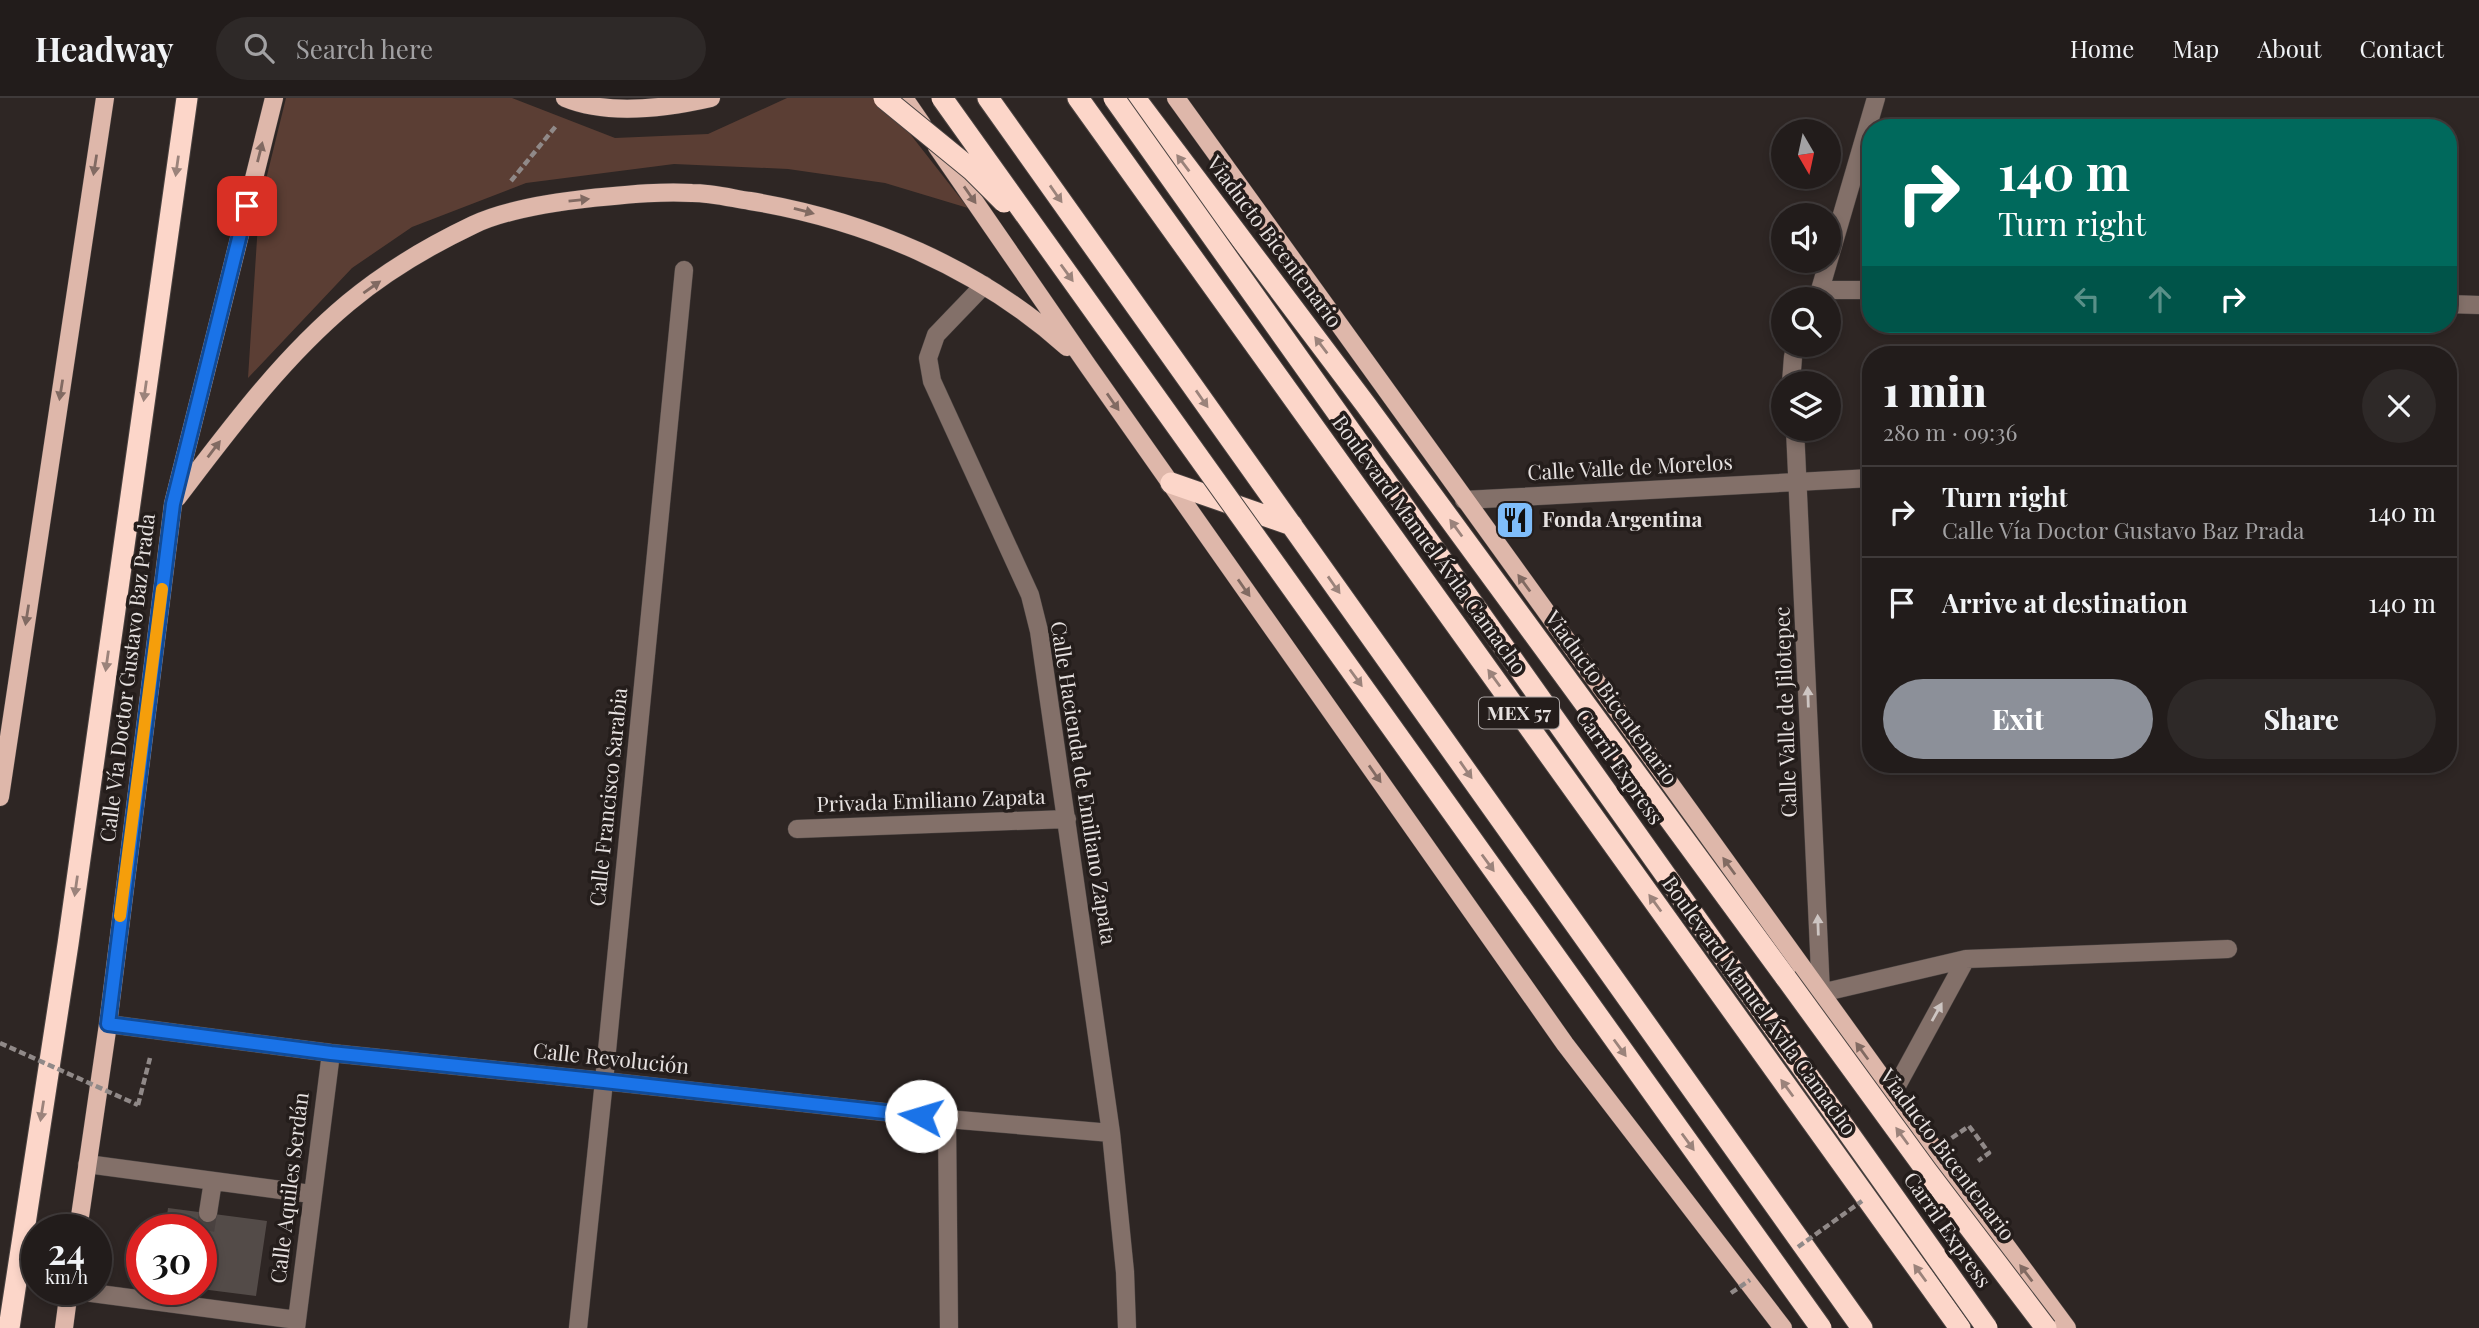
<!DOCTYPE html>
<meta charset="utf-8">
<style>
:root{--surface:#221c1b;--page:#2e2928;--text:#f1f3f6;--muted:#a2a1a3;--line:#3f3a3a;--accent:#8c9099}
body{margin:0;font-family:"Playfair Display",serif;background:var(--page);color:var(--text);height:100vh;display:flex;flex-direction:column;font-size:26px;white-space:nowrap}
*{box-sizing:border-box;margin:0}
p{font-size:23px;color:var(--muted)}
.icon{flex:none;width:38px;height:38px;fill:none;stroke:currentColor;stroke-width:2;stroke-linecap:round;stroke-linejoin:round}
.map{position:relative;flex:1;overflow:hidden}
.panel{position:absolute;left:1862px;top:248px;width:595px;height:427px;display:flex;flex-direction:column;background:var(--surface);border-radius:28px;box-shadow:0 4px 10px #0003,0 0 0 2px var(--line)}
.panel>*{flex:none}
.guide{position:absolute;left:1862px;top:21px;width:595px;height:214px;border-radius:28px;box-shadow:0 4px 10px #0003,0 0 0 2px var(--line);background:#00695c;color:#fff;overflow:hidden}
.needle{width:46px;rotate:171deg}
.controls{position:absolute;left:1771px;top:21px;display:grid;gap:14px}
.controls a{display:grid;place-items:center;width:70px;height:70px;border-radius:50%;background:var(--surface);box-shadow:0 4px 10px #0003,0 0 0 2px var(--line);font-size:35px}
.speed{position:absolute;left:21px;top:1116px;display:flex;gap:14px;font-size:35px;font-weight:700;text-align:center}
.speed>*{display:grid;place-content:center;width:91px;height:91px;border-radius:50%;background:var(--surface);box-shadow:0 4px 10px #0003,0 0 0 2px var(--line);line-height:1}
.speed small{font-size:18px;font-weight:400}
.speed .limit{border:10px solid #d22;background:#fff;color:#111}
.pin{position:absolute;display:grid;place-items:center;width:60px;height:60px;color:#fff;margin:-30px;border-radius:14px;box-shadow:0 4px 10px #0006}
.me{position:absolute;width:77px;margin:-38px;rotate:276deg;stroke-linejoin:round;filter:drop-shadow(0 0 5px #0008)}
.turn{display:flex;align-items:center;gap:24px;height:147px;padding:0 21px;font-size:32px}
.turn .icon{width:91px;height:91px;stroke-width:2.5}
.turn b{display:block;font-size:49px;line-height:60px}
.lanes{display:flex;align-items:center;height:66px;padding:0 21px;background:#0003;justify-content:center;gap:35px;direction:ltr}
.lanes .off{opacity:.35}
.round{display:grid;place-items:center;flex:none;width:74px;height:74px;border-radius:37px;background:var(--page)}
.summary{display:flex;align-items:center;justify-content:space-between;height:119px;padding:0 21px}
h1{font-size:42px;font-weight:800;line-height:52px}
.cta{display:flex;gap:14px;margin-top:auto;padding:14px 21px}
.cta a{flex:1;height:80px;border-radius:42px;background:var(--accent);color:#fff;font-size:28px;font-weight:800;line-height:80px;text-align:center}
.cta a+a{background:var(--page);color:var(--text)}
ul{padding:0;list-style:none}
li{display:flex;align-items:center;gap:21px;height:91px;padding:0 21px;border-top:2px solid var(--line)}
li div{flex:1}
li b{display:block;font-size:26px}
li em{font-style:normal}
header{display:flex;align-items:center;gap:42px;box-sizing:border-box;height:98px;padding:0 35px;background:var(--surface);border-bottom:2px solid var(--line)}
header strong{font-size:33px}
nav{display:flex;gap:38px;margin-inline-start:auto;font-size:24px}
.search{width:490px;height:63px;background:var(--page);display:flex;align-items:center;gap:18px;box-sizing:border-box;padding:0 24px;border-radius:38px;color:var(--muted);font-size:26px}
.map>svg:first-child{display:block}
.green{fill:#5b3e34}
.building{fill:#534b48}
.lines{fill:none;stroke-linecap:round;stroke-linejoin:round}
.minor-tunnel{stroke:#4a4240;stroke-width:18;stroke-dasharray:18 9;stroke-linecap:butt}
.minor-casing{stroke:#4b4442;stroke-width:19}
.major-casing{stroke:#4b4442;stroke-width:19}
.highway-casing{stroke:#4b4442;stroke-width:23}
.path{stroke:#908988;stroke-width:4.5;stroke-dasharray:7 3.5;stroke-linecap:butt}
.minor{stroke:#837069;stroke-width:18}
.major{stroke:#deb7aa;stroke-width:18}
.highway{stroke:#fcd6c9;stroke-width:21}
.highway-bridge-casing{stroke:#4b4442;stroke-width:23;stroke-linecap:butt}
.path-bridge{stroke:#908988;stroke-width:4.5;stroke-dasharray:7 3.5;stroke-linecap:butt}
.highway-bridge{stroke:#fcd6c9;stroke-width:21}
.oneway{fill:#816a62}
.oneway2{fill:#9b837b}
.oneway3{fill:#cdc5c2}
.route-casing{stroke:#114b97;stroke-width:18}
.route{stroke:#1a73e8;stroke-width:12}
.slow{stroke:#f59e0b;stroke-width:12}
.labels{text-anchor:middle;stroke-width:7;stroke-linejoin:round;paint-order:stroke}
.shield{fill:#241d1b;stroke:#aca6a5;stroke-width:2}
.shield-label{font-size:19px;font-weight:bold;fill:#e6e1e0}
.street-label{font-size:21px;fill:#e6e1e0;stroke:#241d1b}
.poi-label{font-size:21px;font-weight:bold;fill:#e6e1e0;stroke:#241d1b;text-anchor:start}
</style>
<header>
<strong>Headway</strong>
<div class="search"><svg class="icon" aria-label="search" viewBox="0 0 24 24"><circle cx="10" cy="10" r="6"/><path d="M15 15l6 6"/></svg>Search here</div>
<nav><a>Home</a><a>Map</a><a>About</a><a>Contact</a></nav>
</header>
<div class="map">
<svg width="2479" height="1230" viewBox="0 0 2479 1230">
<rect width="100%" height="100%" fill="#2e2624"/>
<!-- green -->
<path class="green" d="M 286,0 L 512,0 L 615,40 L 708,36 L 787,0 L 882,0 L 968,110 L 885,85 L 788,71 L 674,66 L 526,85 L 412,129 L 352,170 L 248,280 L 259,110 Z"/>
<!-- building -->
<path class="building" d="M 168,1110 L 267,1123 L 256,1198 L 201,1191 L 201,1132 L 165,1132 Z"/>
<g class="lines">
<!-- minor-tunnel -->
<path class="minor-tunnel" d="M 201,1159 L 208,1115"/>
<!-- minor casing -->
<g class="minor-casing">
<path id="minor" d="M 984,187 L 936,237 L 928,260 L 932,283 L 1030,497 L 1039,533 L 1111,1035 L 1125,1174 L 1127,1230
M 1820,192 L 1871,192
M 1816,201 L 1820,192 L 1876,0
M 2448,206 L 2479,207
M 1791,285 L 1793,259 L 1796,247
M 1795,331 L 1821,895 L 1966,861 L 2228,851
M 1464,402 L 1871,380
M 797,731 L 1067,721
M 108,926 L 331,955 L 604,983 L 947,1021 L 1111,1035
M 1893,995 L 1966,861
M 947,1021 L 949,1230
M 87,1066 L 311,1096
M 208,1115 L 213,1083
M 69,1192 L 297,1222
M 296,1230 L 331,955
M 578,1230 L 604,983 L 684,172"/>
</g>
<!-- major casing -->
<g class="major-casing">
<path id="major" d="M 565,0 C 608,18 667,10 711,0
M 904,0 L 922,26
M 1176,0 L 1893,995 L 2067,1230
M 937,49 L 1088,268 L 1565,946 L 1783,1230
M 177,400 C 229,332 281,261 348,205 C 384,175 431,147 473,127 C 506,111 556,104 592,100 C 624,97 659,93 692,95 C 711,95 731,100 750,103 C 866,122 979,170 1067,249
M 0,699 L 105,0
M 78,1132 L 108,926 L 173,406 L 274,0
M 64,1230 L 69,1192"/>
</g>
<!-- highway casing -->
<g class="highway-casing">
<path id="highway" d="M 988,0 L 1862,1230
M 1078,0 L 1960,1230
M 1135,0 L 1366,307 L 1786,880
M 1171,385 L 1292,427
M 9,1230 L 68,846 L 187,0"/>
</g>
<!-- path -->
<path class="path" d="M 511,83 L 556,28
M 138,1007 L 150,960
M 1969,1028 L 1989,1055 L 1978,1063"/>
<!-- minor -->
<use href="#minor" class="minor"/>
<!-- major -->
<use href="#major" class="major"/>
<!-- highway -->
<use href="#highway" class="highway"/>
<!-- highway-bridge casing -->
<g class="highway-bridge-casing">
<path id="highway-bridge" d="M 884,0 L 972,72 L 1004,104
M 942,0 L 1821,1230
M 1114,0 L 1987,1230
M 1786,880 L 1926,1072 L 2046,1230"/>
</g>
<!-- path-bridge -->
<path class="path-bridge" d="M 0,945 L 138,1007
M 1943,1046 L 1969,1028
M 1798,1149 L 1862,1103
M 1731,1195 L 1750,1182"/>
<!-- highway-bridge -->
<use href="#highway-bridge" class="highway-bridge"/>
</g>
<!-- one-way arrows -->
<defs><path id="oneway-solid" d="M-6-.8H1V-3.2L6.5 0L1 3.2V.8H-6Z" transform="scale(1.75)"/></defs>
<g class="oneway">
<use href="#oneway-solid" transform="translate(260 54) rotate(-76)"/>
<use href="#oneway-solid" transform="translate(95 67) rotate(99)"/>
<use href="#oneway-solid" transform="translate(970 97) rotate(55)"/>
<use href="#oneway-solid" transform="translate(579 102) rotate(-6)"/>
<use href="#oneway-solid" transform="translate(804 113) rotate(15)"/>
<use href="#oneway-solid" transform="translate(372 189) rotate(-35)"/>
<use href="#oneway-solid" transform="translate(61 292) rotate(99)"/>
<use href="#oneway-solid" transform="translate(1113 304) rotate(55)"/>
<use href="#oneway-solid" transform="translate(214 351) rotate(-53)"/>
<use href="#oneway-solid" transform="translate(1524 485) rotate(-126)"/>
<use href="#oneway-solid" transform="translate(1244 490) rotate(55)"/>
<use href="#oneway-solid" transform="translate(27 517) rotate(99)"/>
<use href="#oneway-solid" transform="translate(1375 676) rotate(55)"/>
<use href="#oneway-solid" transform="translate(1729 768) rotate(-126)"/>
<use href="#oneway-solid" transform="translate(1862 953) rotate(-126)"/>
<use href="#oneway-solid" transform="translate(2026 1175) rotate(-127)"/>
</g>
<g class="oneway2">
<use href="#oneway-solid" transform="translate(1183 65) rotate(-127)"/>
<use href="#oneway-solid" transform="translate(177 68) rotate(98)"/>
<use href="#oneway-solid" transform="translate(1056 96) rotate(55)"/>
<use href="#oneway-solid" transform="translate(1067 175) rotate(54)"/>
<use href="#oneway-solid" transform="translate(1321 247) rotate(-127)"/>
<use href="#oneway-solid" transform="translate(145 293) rotate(98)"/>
<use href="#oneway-solid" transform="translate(1202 301) rotate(55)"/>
<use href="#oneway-solid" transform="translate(1456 430) rotate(-126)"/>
<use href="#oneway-solid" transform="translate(1334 487) rotate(55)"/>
<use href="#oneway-solid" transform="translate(107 563) rotate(98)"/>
<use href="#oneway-solid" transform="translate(1356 580) rotate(54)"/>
<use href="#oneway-solid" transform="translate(1494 580) rotate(-126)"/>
<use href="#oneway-solid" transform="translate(1466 672) rotate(55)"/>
<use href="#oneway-solid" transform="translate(1488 765) rotate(54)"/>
<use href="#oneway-solid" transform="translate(76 788) rotate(98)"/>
<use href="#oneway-solid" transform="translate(1655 805) rotate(-126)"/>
<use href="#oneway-solid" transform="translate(1620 950) rotate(54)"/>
<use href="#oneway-solid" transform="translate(1787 990) rotate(-126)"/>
<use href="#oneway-solid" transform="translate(42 1013) rotate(99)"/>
<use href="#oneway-solid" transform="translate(1902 1038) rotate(-126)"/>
<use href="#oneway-solid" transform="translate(1688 1044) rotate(54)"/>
<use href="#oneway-solid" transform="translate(1920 1175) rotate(-126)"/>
</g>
<g class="oneway3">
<use href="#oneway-solid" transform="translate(1808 599) rotate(-92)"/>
<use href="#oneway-solid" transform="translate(1818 827) rotate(-92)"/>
<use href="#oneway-solid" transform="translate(1937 914) rotate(-61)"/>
</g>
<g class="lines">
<!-- route casing -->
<g class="route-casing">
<path id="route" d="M 247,108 L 173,406 L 108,926 L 331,955 L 604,983 L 921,1018"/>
</g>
<!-- route -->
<use href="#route" class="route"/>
<!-- slow -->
<path class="slow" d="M 120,818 L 162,491"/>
</g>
<!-- icons -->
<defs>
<g id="restaurant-square" transform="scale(2.0125)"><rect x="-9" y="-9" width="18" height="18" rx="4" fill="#7fbdfa" stroke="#241d1b"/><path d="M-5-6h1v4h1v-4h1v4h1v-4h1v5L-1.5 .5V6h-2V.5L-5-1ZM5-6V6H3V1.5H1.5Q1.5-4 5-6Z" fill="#111"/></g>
</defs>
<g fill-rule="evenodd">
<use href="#restaurant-square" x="1515" y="422"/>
</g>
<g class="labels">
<!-- shield labels -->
<rect class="shield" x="1479" y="599.5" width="80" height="31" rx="5"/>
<g class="shield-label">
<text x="1519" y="622">MEX 57</text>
</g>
<!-- street labels -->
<g class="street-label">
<text transform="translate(1274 144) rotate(53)" y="7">Viaducto Bicentenario</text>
<text transform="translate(1630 370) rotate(-3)" y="7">Calle Valle de Morelos</text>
<text transform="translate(1429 447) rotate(54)" y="7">Boulevard Manuel Ávila Camacho</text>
<text transform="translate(128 580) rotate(-83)" y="7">Calle Vía Doctor Gustavo Baz Prada</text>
<text transform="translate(1611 600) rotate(54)" y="7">Viaducto Bicentenario</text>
<text transform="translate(1786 614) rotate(-92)" y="7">Calle Valle de Jilotepec</text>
<text transform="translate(1619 669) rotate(55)" y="7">Carril Express</text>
<text transform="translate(1083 685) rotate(81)" y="7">Calle Hacienda de Emiliano Zapata</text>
<text transform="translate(609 699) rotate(-84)" y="7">Calle Francisco Sarabia</text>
<text transform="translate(931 703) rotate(-2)" y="7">Privada Emiliano Zapata</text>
<text transform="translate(1759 908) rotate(54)" y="7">Boulevard Manuel Ávila Camacho</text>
<text transform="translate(611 961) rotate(6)" y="7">Calle Revolución</text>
<text transform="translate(1947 1057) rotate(53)" y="7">Viaducto Bicentenario</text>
<text transform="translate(290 1090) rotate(-83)" y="7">Calle Aquiles Serdán</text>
<text transform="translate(1947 1132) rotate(55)" y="7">Carril Express</text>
</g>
<!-- poi labels -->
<g class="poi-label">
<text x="1542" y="429">Fonda Argentina</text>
</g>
</g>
</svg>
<div class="controls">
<a><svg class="needle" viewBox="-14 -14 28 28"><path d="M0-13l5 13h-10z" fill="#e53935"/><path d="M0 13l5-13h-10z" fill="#a2a1a3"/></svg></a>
<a><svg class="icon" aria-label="sound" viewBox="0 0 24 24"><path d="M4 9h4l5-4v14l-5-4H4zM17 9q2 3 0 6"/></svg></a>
<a><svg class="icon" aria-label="search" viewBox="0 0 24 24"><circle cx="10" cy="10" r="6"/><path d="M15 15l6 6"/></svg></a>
<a><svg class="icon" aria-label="layers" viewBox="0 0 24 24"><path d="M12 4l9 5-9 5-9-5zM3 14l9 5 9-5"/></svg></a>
</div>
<div class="speed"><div>24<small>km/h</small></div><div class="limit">30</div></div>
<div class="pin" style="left:247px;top:108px;background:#d93025"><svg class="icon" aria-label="arrive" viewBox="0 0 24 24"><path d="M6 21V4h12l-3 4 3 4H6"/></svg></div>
<svg class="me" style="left:921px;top:1018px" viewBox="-20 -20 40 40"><circle r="19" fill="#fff"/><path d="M0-13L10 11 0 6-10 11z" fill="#1a73e8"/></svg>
<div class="guide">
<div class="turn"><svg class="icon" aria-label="right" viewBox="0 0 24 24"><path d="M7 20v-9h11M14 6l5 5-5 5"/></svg><div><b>140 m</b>Turn right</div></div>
<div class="lanes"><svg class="icon off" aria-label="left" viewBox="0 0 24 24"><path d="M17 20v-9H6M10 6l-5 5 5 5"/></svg><svg class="icon off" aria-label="ahead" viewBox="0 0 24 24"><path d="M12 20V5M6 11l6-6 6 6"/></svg><svg class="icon" aria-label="right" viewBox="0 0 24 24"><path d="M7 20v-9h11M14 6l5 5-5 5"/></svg></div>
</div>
<section class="panel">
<div class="summary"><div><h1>1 min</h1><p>280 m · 09:36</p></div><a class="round"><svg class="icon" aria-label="close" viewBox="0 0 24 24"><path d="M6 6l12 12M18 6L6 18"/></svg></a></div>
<ul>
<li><svg class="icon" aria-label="right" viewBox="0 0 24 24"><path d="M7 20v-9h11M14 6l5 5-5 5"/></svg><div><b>Turn right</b><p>Calle Vía Doctor Gustavo Baz Prada</p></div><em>140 m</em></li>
<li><svg class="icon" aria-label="arrive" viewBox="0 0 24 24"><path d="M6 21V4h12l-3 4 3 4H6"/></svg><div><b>Arrive at destination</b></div><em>140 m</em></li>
</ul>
<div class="cta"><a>Exit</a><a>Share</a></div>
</section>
</div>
